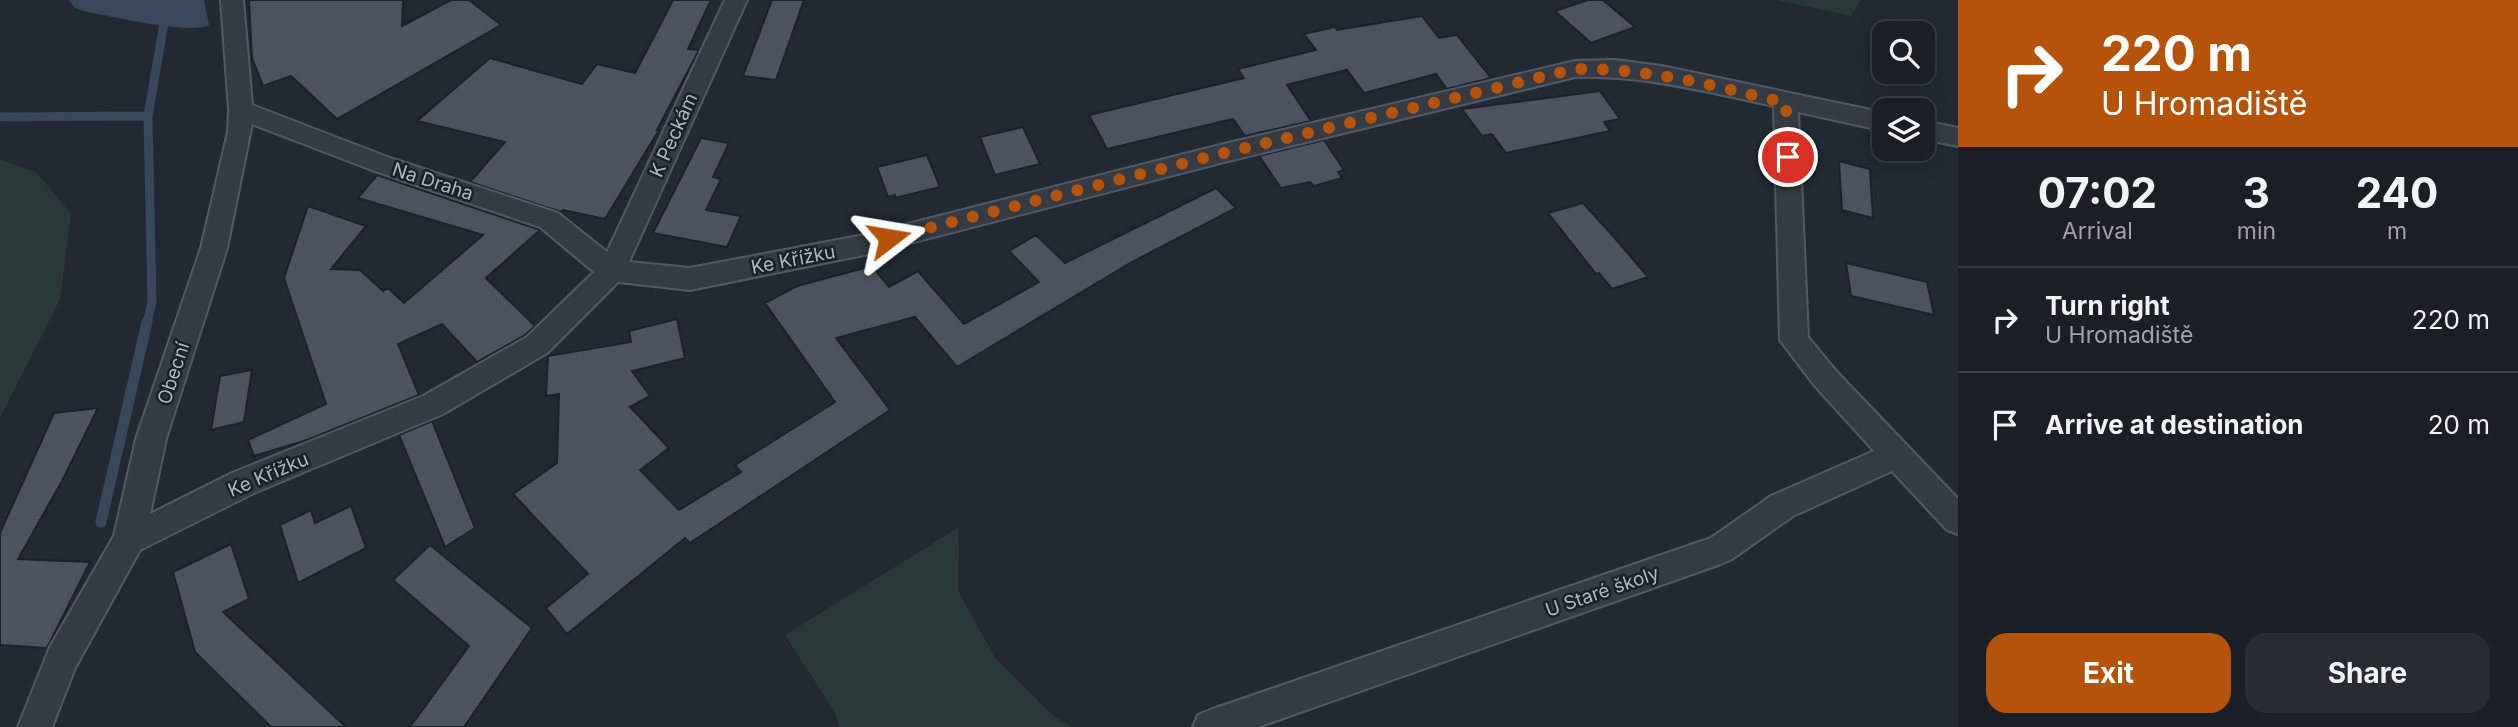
<!DOCTYPE html>
<meta charset="utf-8">
<style>
:root{--surface:#1a1f26;--page:#272c32;--text:#f1f3f6;--muted:#9fa2a7;--line:#383d43;--accent:#b45309}
body{margin:0;font-family:Inter,sans-serif;background:var(--page);color:var(--text);height:100vh;display:flex;flex-direction:column;font-size:26px;white-space:nowrap}
*{box-sizing:border-box;margin:0}
p{font-size:23px;color:var(--muted)}
.icon{flex:none;width:38px;height:38px;fill:none;stroke:currentColor;stroke-width:2;stroke-linecap:round;stroke-linejoin:round}
.map{position:relative;flex:1;overflow:hidden}
.panel{display:flex;flex-direction:column;background:var(--surface);width:560px}
.panel>*{flex:none}
.banner{background:#b45309;color:#fff;overflow:hidden}
.tools{position:absolute;left:1872px;top:21px;display:grid;gap:14px}
.tools a{display:grid;place-items:center;width:63px;height:63px;border-radius:14px;background:var(--surface);box-shadow:0 4px 18px #0003,0 0 0 2px var(--line);font-size:35px}
.pin{position:absolute;display:grid;place-items:center;width:60px;height:60px;color:#fff;margin:-30px;border:4px solid #fff;border-radius:50%;box-shadow:0 2px 7px #0007}
.me{position:absolute;width:77px;margin:-38px;rotate:76deg;stroke-linejoin:round;filter:drop-shadow(0 0 5px #0008)}
.turn{display:flex;align-items:center;gap:24px;height:147px;padding:0 28px;font-size:32px}
.turn .icon{width:91px;height:91px;stroke-width:2.5}
.turn b{display:block;font-size:49px;line-height:60px}
.eta{display:flex;justify-content:space-evenly;align-items:center;height:119px;text-align:center}
.eta b{font-size:42px;font-weight:700;line-height:49px}
.action{display:flex;gap:14px;margin-top:auto;padding:14px 28px}
.action a{flex:1;height:80px;border-radius:21px;background:var(--accent);color:#fff;font-size:28px;font-weight:700;line-height:80px;text-align:center}
.action a+a{background:var(--page);color:var(--text)}
ul{padding:0;list-style:none}
li{display:flex;align-items:center;gap:21px;height:105px;padding:0 28px;border-top:2px solid var(--line)}
li div{flex:1}
li b{display:block;font-size:26px}
li em{font-style:normal}
main{display:flex;flex:1;min-height:0}
.map>svg:first-child{display:block}
.green{fill:#293939}
.water{fill:#39475a}
.lines{fill:none;stroke-linecap:round;stroke-linejoin:round}
.stream-far1{stroke:#39475a;stroke-width:9}
.stream{stroke:#39475a;stroke-width:11}
.building{fill:#4a535f;stroke:#1c222a;stroke-width:2}
.minor-casing{stroke:#525962;stroke-width:4}
.minor{fill:#353b44;fill-rule:evenodd}
.route{stroke:#b45309;stroke-width:12;stroke-dasharray:0 21.6}
.labels{text-anchor:middle;stroke-width:5;stroke-linejoin:round;paint-order:stroke}
.street-label{font-size:19px;fill:#afb6c1;stroke:#1a2028}
</style>
<main>
<div class="map">
<svg width="1958" height="727" viewBox="0 0 1958 727">
<rect width="100%" height="100%" fill="#222933"/>
<!-- green -->
<path class="green" d="M 1777,0 L 1861,0 L 1851,16 Z
M 0,159 L 37,173 L 71,214 L 60,299 L 0,418 Z
M 959,527 L 958,591 L 995,658 L 1055,717 L 1073,727 L 839,727 L 836,714 L 785,635 Z"/>
<!-- water -->
<path class="water" d="M 68,0 L 204,0 L 209,25 C 191,35 110,16 87,12 L 75,8 Z"/>
<g class="lines">
<!-- stream-far1 -->
<path class="stream-far1" d="M 148,116 L 168,0
M 0,117 L 148,116 L 152,302 L 147,324"/>
<!-- stream -->
<path class="stream" d="M 101,522 L 147,322"/>
</g>
<!-- building -->
<path class="building" d="M 249,0 L 403,0 L 402,26 L 451,0 L 469,0 L 501,25 L 337,119 L 291,76 L 263,86 L 252,58 Z
M 673,0 L 711,0 L 688,49 L 699,50 L 657,130 L 659,130 L 605,219 L 563,210 L 561,212 L 470,182 L 505,142 L 417,121 L 490,58 L 582,84 L 597,64 L 635,73 Z
M 772,0 L 804,0 L 776,80 L 743,76 Z
M 1588,0 L 1603,0 L 1635,27 L 1591,43 L 1555,11 Z
M 1422,16 L 1439,38 L 1457,35 L 1491,78 L 1447,89 L 1436,74 L 1364,93 L 1347,70 L 1287,85 L 1311,121 L 1245,136 L 1233,119 L 1107,149 L 1089,115 L 1244,78 L 1238,69 L 1316,50 L 1304,34 L 1335,27 L 1337,30 Z
M 1600,91 L 1620,119 L 1604,122 L 1610,131 L 1506,153 L 1492,134 L 1482,136 L 1462,109 Z
M 1023,127 L 1040,164 L 995,175 L 980,137 Z
M 701,138 L 729,143 L 713,177 L 721,179 L 706,210 L 741,216 L 727,247 L 653,233 Z
M 1324,140 L 1344,170 L 1338,172 L 1342,178 L 1314,186 L 1310,182 L 1281,188 L 1259,156 Z
M 927,155 L 940,187 L 895,198 L 895,195 L 888,197 L 877,167 Z
M 1839,161 L 1870,169 L 1873,218 L 1842,210 Z
M 377,175 L 540,230 L 486,278 L 535,326 L 525,335 L 477,362 L 442,324 L 398,344 L 419,395 L 307,440 L 254,456 L 248,440 L 326,404 L 284,278 L 308,206 L 366,226 L 331,269 L 360,270 L 383,291 L 388,288 L 404,303 L 483,235 L 358,198 Z
M 1216,188 L 1236,208 L 1130,263 L 957,367 L 915,317 L 836,338 L 890,410 L 690,543 L 685,538 L 567,634 L 546,608 L 588,574 L 513,494 L 557,463 L 559,394 L 546,396 L 548,356 L 631,342 L 629,331 L 677,319 L 685,358 L 632,371 L 650,396 L 630,407 L 669,448 L 640,470 L 679,510 L 741,472 L 735,465 L 835,402 L 765,303 L 797,286 L 872,266 L 889,287 L 918,271 L 964,324 L 1039,282 L 1009,251 L 1036,235 L 1065,263 Z
M 1583,203 L 1613,236 L 1648,277 L 1612,289 L 1599,273 L 1596,274 L 1548,213 Z
M 1846,263 L 1927,282 L 1934,315 L 1851,296 Z
M 252,370 L 244,422 L 211,430 L 220,376 Z
M 98,408 L 62,481 L 18,559 L 90,562 L 47,648 L 0,645 L 0,533 L 54,413 Z
M 432,421 L 475,528 L 445,547 L 399,435 Z
M 351,506 L 366,548 L 298,583 L 280,525 L 311,510 L 315,523 Z
M 231,544 L 249,599 L 223,612 L 346,727 L 271,727 L 195,652 L 173,572 Z
M 430,545 L 532,628 L 464,727 L 410,727 L 469,646 L 393,580 Z"/>
<g class="lines">
<!-- minor casing -->
<g class="minor-casing">
<path id="minor" d="M 221,0 L 243,0 L 252,105 L 390,158 L 558,213 L 607,252 L 725,0 L 747,0 L 629,262 L 690,268 L 864,235 L 1224,144 L 1575,61 L 1615,60 L 1662,66 L 1885,113 L 1885,131 L 1798,112 L 1808,337 L 1835,370 L 1958,499 L 1958,534 L 1947,530 L 1892,471 L 1793,516 L 1732,559 L 1721,564 L 1258,727 L 1193,727 L 1198,715 L 1210,710 L 1711,538 L 1771,496 L 1874,451 L 1815,386 L 1780,340 L 1774,106 C 1708,92 1643,75 1575,77 L 1224,162 L 864,255 L 690,290 L 618,282 L 547,353 L 443,414 L 254,493 L 140,550 L 75,668 L 52,727 L 18,727 L 50,647 L 114,536 L 136,439 L 201,248 L 228,132 L 229,110 ZM 252,124 L 372,170 L 540,227 L 594,272 L 527,337 L 423,396 L 232,473 L 150,514 L 166,439 L 227,248 Z
M 1923,121 L 1958,128 L 1958,146 L 1923,139 Z"/>
</g>
<!-- minor -->
<use href="#minor" class="minor"/>
</g>
<g class="lines">
<!-- route -->
<path class="route" d="M 889,238 L 1224,153 L 1575,69 C 1649,68 1715,86 1786,103 L 1788,157"/>
</g>
<g class="labels">
<!-- street labels -->
<g class="street-label">
<text transform="translate(673 135) rotate(-66)" y="7">K Peckám</text>
<text transform="translate(433 181) rotate(18)" y="7">Na Draha</text>
<text transform="translate(793 259) rotate(-11)" y="7">Ke Křížku</text>
<text transform="translate(173 373) rotate(-72)" y="7">Obecní</text>
<text transform="translate(268 474) rotate(-23)" y="7">Ke Křížku</text>
<text transform="translate(1602 591) rotate(-19)" y="7">U Staré školy</text>
</g>
</g>
</svg>
<div class="tools">
<a><svg class="icon" aria-label="search" viewBox="0 0 24 24"><circle cx="10" cy="10" r="6"/><path d="M15 15l6 6"/></svg></a>
<a><svg class="icon" aria-label="layers" viewBox="0 0 24 24"><path d="M12 4l9 5-9 5-9-5zM3 14l9 5 9-5"/></svg></a>
</div>
<div class="pin" style="left:1788px;top:157px;background:#d93025"><svg class="icon" aria-label="arrive" viewBox="0 0 24 24"><path d="M6 21V4h12l-3 4 3 4H6"/></svg></div>
<svg class="me" style="left:889px;top:238px" viewBox="-20 -20 40 40"><path d="M0-17L14 15 0 8-14 15z" fill="#b45309" stroke="#fff" stroke-width="4"/></svg>
</div>
<section class="panel">
<div class="banner">
<div class="turn"><svg class="icon" aria-label="right" viewBox="0 0 24 24"><path d="M7 20v-9h11M14 6l5 5-5 5"/></svg><div><b>220 m</b>U Hromadiště</div></div>
</div>
<div class="eta">
<div><b>07:02</b><p>Arrival</p></div>
<div><b>3</b><p>min</p></div>
<div><b>240</b><p>m</p></div>
</div>
<ul>
<li><svg class="icon" aria-label="right" viewBox="0 0 24 24"><path d="M7 20v-9h11M14 6l5 5-5 5"/></svg><div><b>Turn right</b><p>U Hromadiště</p></div><em>220 m</em></li>
<li><svg class="icon" aria-label="arrive" viewBox="0 0 24 24"><path d="M6 21V4h12l-3 4 3 4H6"/></svg><div><b>Arrive at destination</b></div><em>20 m</em></li>
</ul>
<div class="action"><a>Exit</a><a>Share</a></div>
</section>
</main>
